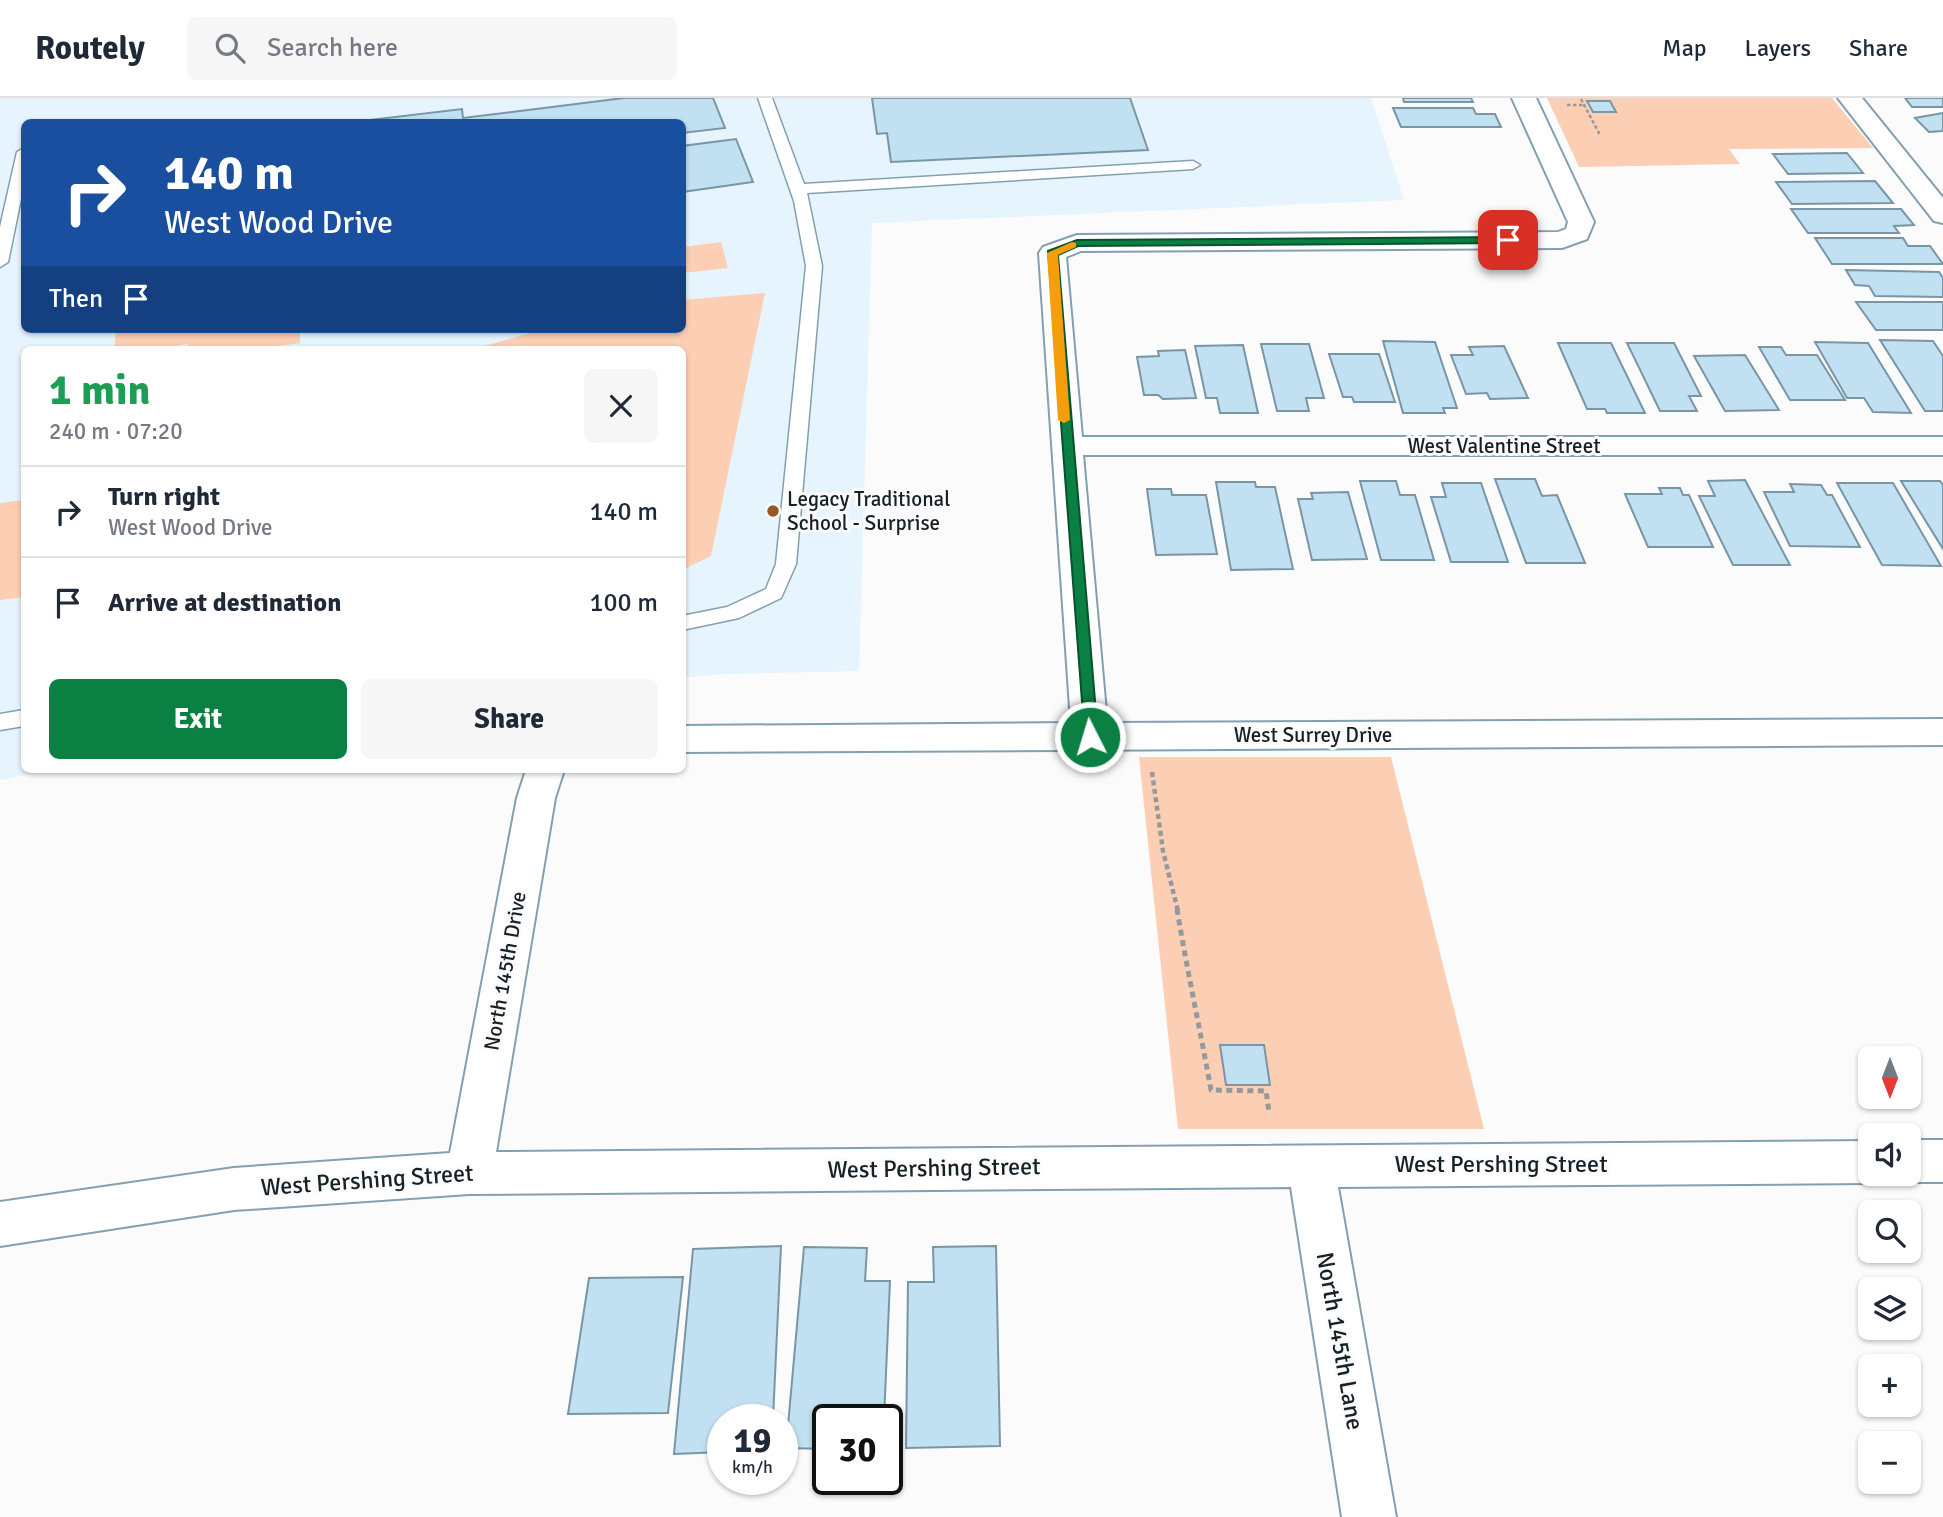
<!DOCTYPE html>
<meta charset="utf-8">
<style>
:root{--surface:#fff;--page:#f6f6f7;--text:#1f2937;--muted:#747a83;--line:#e0e1e3;--accent:#0b8043}
body{margin:0;font-family:Signika,sans-serif;background:var(--page);color:var(--text);height:100vh;display:flex;flex-direction:column;font-size:26px;white-space:nowrap}
*{box-sizing:border-box;margin:0}
p{font-size:23px;color:var(--muted)}
.icon{flex:none;width:38px;height:38px;fill:none;stroke:currentColor;stroke-width:2;stroke-linecap:round;stroke-linejoin:round}
.map{position:relative;flex:1;overflow:hidden}
.panel{position:absolute;left:21px;top:248px;width:665px;height:427px;display:flex;flex-direction:column;background:var(--surface);border-radius:10px;box-shadow:0 2px 5px #0004}
.panel>*{flex:none}
.hud{position:absolute;left:21px;top:21px;width:665px;height:214px;border-radius:10px;box-shadow:0 2px 5px #0004;background:#1a4fa0;color:#fff;overflow:hidden}
.needle{width:46px;rotate:180deg}
.controls{position:absolute;left:1858px;top:948px;display:grid;gap:14px}
.controls a{display:grid;place-items:center;width:63px;height:63px;border-radius:10px;background:var(--surface);box-shadow:0 2px 5px #0004;font-size:35px}
.speed{position:absolute;left:707px;top:1306px;display:flex;gap:14px;font-size:35px;font-weight:700;text-align:center}
.speed>*{display:grid;place-content:center;width:91px;height:91px;border-radius:50%;background:var(--surface);box-shadow:0 2px 5px #0004;line-height:1}
.speed small{font-size:18px;font-weight:400}
.speed .limit{border:4px solid #111;border-radius:10px;background:#fff;color:#111}
.pin{position:absolute;display:grid;place-items:center;width:60px;height:60px;color:#fff;margin:-30px;border-radius:14px;box-shadow:0 4px 10px #0006}
.me{position:absolute;width:77px;margin:-38px;rotate:355deg;stroke-linejoin:round;filter:drop-shadow(0 0 5px #0008)}
.turn{display:flex;align-items:center;gap:24px;height:147px;padding:0 28px;font-size:32px}
.turn .icon{width:91px;height:91px;stroke-width:2.5}
.turn b{display:block;font-size:49px;line-height:60px}
.then{display:flex;align-items:center;height:66px;padding:0 28px;background:#0003;gap:14px;font-size:26px}
.round{display:grid;place-items:center;flex:none;width:74px;height:74px;border-radius:10px;background:var(--page)}
.overview{display:flex;align-items:center;justify-content:space-between;height:119px;padding:0 28px}
h1{font-size:42px;font-weight:700;line-height:52px;color:#1e9e55}
.button{display:flex;gap:14px;margin-top:auto;padding:14px 28px}
.button a{flex:1;height:80px;border-radius:10px;background:var(--accent);color:#fff;font-size:28px;font-weight:700;line-height:80px;text-align:center}
.button a+a{background:var(--page);color:var(--text)}
ul{padding:0;list-style:none}
li{display:flex;align-items:center;gap:21px;height:91px;padding:0 28px;border-top:2px solid var(--line)}
li div{flex:1}
li b{display:block;font-size:26px}
li em{font-style:normal}
header{display:flex;align-items:center;gap:42px;box-sizing:border-box;height:98px;padding:0 35px;background:var(--surface);border-bottom:2px solid var(--line)}
header strong{font-size:33px}
nav{display:flex;gap:38px;margin-inline-start:auto;font-size:24px}
.search{width:490px;height:63px;background:var(--page);display:flex;align-items:center;gap:18px;box-sizing:border-box;padding:0 24px;border-radius:10px;color:var(--muted);font-size:26px}
.map>svg:first-child{display:block}
.built{fill:#e5f4fd;fill-rule:evenodd}
.green{fill:#fccfb4}
.building{fill:#c1e0f1;stroke:#7996a6;stroke-width:2}
.lines{fill:none;stroke-linecap:round;stroke-linejoin:round}
.lane-casing{stroke:#83a0b1;stroke-width:3}
.street-casing{stroke:#83a0b1;stroke-width:4}
.path-far2{stroke:#94999c;stroke-width:2.5;stroke-dasharray:3.5 2.5;stroke-linecap:butt}
.path-far1{stroke:#94999c;stroke-width:4.5;stroke-dasharray:5 3.5;stroke-linecap:butt}
.path{stroke:#94999c;stroke-width:5;stroke-dasharray:6 4.5;stroke-linecap:butt}
.lane{fill:#fff;fill-rule:evenodd}
.street{fill:#fff;fill-rule:evenodd}
.route{fill:#0b8043;stroke:#07532c;stroke-width:2}
.slow{fill:#f59e0b}
.poi-dot{fill:#995626;stroke:#fbfbfb;stroke-width:2.5}
.labels{text-anchor:middle;stroke-width:6;stroke-linejoin:round;paint-order:stroke}
.street-label{font-size:21px;fill:#162127;stroke:#fbfbfb}
.poi-label{font-size:21px;fill:#162127;stroke:#fbfbfb;text-anchor:start}
.near-street-label{font-size:24px;fill:#162127;stroke:#fbfbfb}
</style>
<header>
<strong>Routely</strong>
<div class="search"><svg class="icon" aria-label="search" viewBox="0 0 24 24"><circle cx="10" cy="10" r="6"/><path d="M15 15l6 6"/></svg>Search here</div>
<nav><a>Map</a><a>Layers</a><a>Share</a></nav>
</header>
<div class="map">
<svg width="1943" height="1419" viewBox="0 0 1943 1419">
<rect width="100%" height="100%" fill="#fbfbfb"/>
<!-- built -->
<path class="built" d="M 0,0 L 1371,0 L 1404,102 L 872,125 L 859,573 L 726,576 L 683,580 L 682,252 L 24,252 L 24,672 L 52,672 L 0,682 ZM 24,24 L 682,24 L 682,231 L 24,231 Z"/>
<!-- green -->
<path class="green" d="M 1547,0 L 1832,0 L 1873,50 L 1729,51 L 1740,66 L 1579,69 Z
M 721,144 L 728,170 L 683,175 L 683,149 Z
M 765,195 L 711,458 L 686,470 L 682,470 L 682,252 L 470,252 L 544,231 L 682,231 L 683,202 Z
M 116,231 L 300,231 L 300,245 L 249,252 L 189,252 L 188,246 L 150,252 L 114,252 Z
M 24,402 L 24,499 L 0,502 L 0,405 Z
M 1139,659 L 1391,659 L 1484,1031 L 1178,1031 Z"/>
<!-- building -->
<path class="building" d="M 624,0 L 713,0 L 725,30 L 682,35 L 682,24 L 353,24 L 462,11 L 463,20 Z
M 872,0 L 1130,0 L 1148,52 L 891,64 L 887,35 L 877,36 Z
M 1403,0 L 1471,0 L 1473,4 L 1404,4 Z
M 1905,0 L 1943,0 L 1943,9 L 1912,9 Z
M 1587,3 L 1610,3 L 1616,14 L 1593,14 Z
M 1393,10 L 1473,10 L 1476,16 L 1495,16 L 1501,29 L 1401,29 Z
M 1943,15 L 1943,33 L 1929,34 L 1915,20 Z
M 736,41 L 753,84 L 682,94 L 682,48 Z
M 1847,55 L 1863,75 L 1788,76 L 1773,56 Z
M 1875,83 L 1893,105 L 1792,106 L 1776,84 Z
M 1791,111 L 1901,111 L 1914,127 L 1894,128 L 1899,135 L 1808,135 Z
M 1815,140 L 1903,140 L 1908,148 L 1930,148 L 1943,166 L 1832,166 Z
M 1846,172 L 1939,174 L 1943,180 L 1943,199 L 1875,198 L 1869,188 L 1855,187 Z
M 1856,204 L 1943,204 L 1943,232 L 1876,232 Z
M 1880,242 L 1933,243 L 1943,258 L 1943,313 L 1925,313 Z
M 1383,243 L 1435,244 L 1457,310 L 1443,310 L 1445,315 L 1403,315 Z
M 1815,244 L 1868,245 L 1911,315 L 1873,314 L 1864,300 L 1847,300 Z
M 1558,245 L 1611,245 L 1645,315 L 1607,315 L 1605,311 L 1587,311 Z
M 1627,245 L 1674,245 L 1701,298 L 1689,298 L 1697,313 L 1660,313 Z
M 1261,246 L 1309,246 L 1324,300 L 1306,300 L 1309,313 L 1277,313 Z
M 1243,247 L 1258,315 L 1220,315 L 1217,300 L 1206,300 L 1195,248 Z
M 1504,248 L 1528,300 L 1490,301 L 1487,295 L 1466,296 L 1451,257 L 1473,257 L 1469,249 Z
M 1759,249 L 1781,249 L 1786,257 L 1817,257 L 1845,302 L 1790,302 Z
M 1185,252 L 1196,300 L 1163,301 L 1158,297 L 1144,297 L 1137,259 L 1159,258 L 1158,253 Z
M 1329,256 L 1379,256 L 1395,304 L 1354,304 L 1352,299 L 1343,299 Z
M 1745,257 L 1779,312 L 1725,313 L 1694,258 Z
M 1495,381 L 1535,381 L 1542,398 L 1557,397 L 1585,465 L 1526,465 Z
M 1745,382 L 1790,467 L 1733,467 L 1699,398 L 1715,398 L 1708,383 Z
M 1360,383 L 1396,383 L 1400,397 L 1415,397 L 1434,462 L 1381,462 Z
M 1901,383 L 1940,383 L 1943,387 L 1943,451 Z
M 1216,384 L 1255,384 L 1256,389 L 1275,389 L 1293,471 L 1231,472 Z
M 1442,385 L 1481,385 L 1508,464 L 1451,464 L 1431,399 L 1446,399 Z
M 1837,385 L 1893,385 L 1941,468 L 1882,467 Z
M 1790,386 L 1821,387 L 1827,397 L 1832,397 L 1860,449 L 1790,448 L 1764,394 L 1794,394 Z
M 1659,390 L 1680,390 L 1683,397 L 1689,397 L 1713,449 L 1648,449 L 1625,396 L 1662,396 Z
M 1147,391 L 1171,391 L 1172,397 L 1206,397 L 1217,456 L 1156,457 Z
M 1348,394 L 1367,461 L 1312,462 L 1298,401 L 1313,401 L 1311,395 Z
M 1220,947 L 1264,947 L 1270,987 L 1226,987 Z
M 781,1148 L 773,1321 L 723,1321 L 723,1354 L 674,1356 L 693,1151 Z
M 996,1148 L 1000,1348 L 906,1350 L 908,1184 L 934,1184 L 933,1149 Z
M 804,1149 L 867,1150 L 865,1183 L 890,1183 L 884,1321 L 828,1321 L 828,1351 L 786,1350 Z
M 683,1179 L 668,1315 L 568,1316 L 589,1180 Z"/>
<g class="lines">
<!-- lane casing -->
<g class="lane-casing">
<path id="lane" d="M 758,0 L 772,0 L 804,86 L 1193,63 L 1200,67 L 1193,71 L 807,95 L 822,168 L 796,466 L 781,500 L 739,520 L 682,532 L 682,518 L 727,509 L 766,491 L 776,466 L 806,168 L 794,103 Z
M 24,50 L 24,86 L 8,164 L 0,169 L 0,129 L 17,54 Z
M 24,612 L 24,628 L 0,632 L 0,616 Z"/>
</g>
<!-- street casing -->
<g class="street-casing">
<path id="street" d="M 1512,0 L 1536,0 L 1594,124 L 1587,141 L 1562,150 L 1081,153 L 1066,159 L 1082,339 L 1943,339 L 1943,357 L 1083,357 L 1107,625 L 1943,621 L 1943,647 L 682,654 L 682,628 L 1071,625 L 1039,155 L 1043,149 L 1077,137 L 1558,134 L 1566,131 L 1568,124 Z
M 1838,0 L 1862,0 L 1943,100 L 1943,125 L 1934,123 Z
M 526,672 L 564,672 L 555,700 L 496,1054 L 1871,1043 L 1871,1076 L 1888,1076 L 1871,1085 L 1338,1089 L 1396,1419 L 1342,1419 L 1291,1089 L 469,1096 L 234,1112 L 0,1148 L 0,1104 L 234,1070 L 450,1055 L 517,700 Z
M 1909,1042 L 1943,1042 L 1943,1084 L 1909,1084 L 1893,1078 L 1909,1076 Z"/>
</g>
<!-- path-far2 -->
<path class="path-far2" d="M 1581,1 L 1600,37
M 1567,7 L 1585,7"/>
<!-- path-far1 -->
<path class="path-far1" d="M 1152,674 L 1163,753 L 1178,813"/>
<!-- path -->
<path class="path" d="M 1177,811 C 1187,872 1200,931 1211,992 L 1266,993 L 1269,1014"/>
<!-- lane -->
<use href="#lane" class="lane"/>
<!-- street -->
<use href="#street" class="street"/>
</g>
<!-- route -->
<path class="route" d="M 1508,139 L 1511,140 L 1511,145 L 1078,148 L 1058,157 L 1098,639 L 1096,643 L 1085,643 L 1048,153 L 1077,142 Z"/>
<!-- slow -->
<path class="slow" d="M 1072,144 L 1076,145 L 1076,149 L 1058,157 L 1070,322 L 1064,325 L 1058,322 L 1047,155 Z"/>
<!-- markers -->
<circle class="poi-dot" cx="773" cy="413" r="7"/>
<g class="labels">
<!-- street labels -->
<g class="street-label">
<text x="1504" y="355">West Valentine Street</text>
<text x="1313" y="644">West Surrey Drive</text>
<text transform="translate(505 873) rotate(-80)" y="7">North 145th Drive</text>
</g>
<!-- poi labels -->
<g class="poi-label">
<text x="787" y="408">Legacy Traditional<tspan x="787" dy="24">School - Surprise</tspan></text>
</g>
<!-- near-street labels -->
<g class="near-street-label">
<text x="1501" y="1074">West Pershing Street</text>
<text transform="translate(934 1070) rotate(-1)" y="8">West Pershing Street</text>
<text transform="translate(367 1082) rotate(-4)" y="8">West Pershing Street</text>
<text transform="translate(1340 1243) rotate(80)" y="8">North 145th Lane</text>
</g>
</g>
</svg>
<div class="controls">
<a><svg class="needle" viewBox="-14 -14 28 28"><path d="M0-13l5 13h-10z" fill="#e53935"/><path d="M0 13l5-13h-10z" fill="#747a83"/></svg></a>
<a><svg class="icon" aria-label="sound" viewBox="0 0 24 24"><path d="M4 9h4l5-4v14l-5-4H4zM17 9q2 3 0 6"/></svg></a>
<a><svg class="icon" aria-label="search" viewBox="0 0 24 24"><circle cx="10" cy="10" r="6"/><path d="M15 15l6 6"/></svg></a>
<a><svg class="icon" aria-label="layers" viewBox="0 0 24 24"><path d="M12 4l9 5-9 5-9-5zM3 14l9 5 9-5"/></svg></a>
<a>+</a>
<a>−</a>
</div>
<div class="speed"><div>19<small>km/h</small></div><div class="limit">30</div></div>
<div class="pin" style="left:1508px;top:142px;background:#d93025"><svg class="icon" aria-label="arrive" viewBox="0 0 24 24"><path d="M6 21V4h12l-3 4 3 4H6"/></svg></div>
<svg class="me" style="left:1090px;top:639px" viewBox="-20 -20 40 40"><circle r="17" fill="#0b8043" stroke="#fff" stroke-width="3"/><path d="M0-11L8 9 0 5-8 9z" fill="#fff"/></svg>
<div class="hud">
<div class="turn"><svg class="icon" aria-label="right" viewBox="0 0 24 24"><path d="M7 20v-9h11M14 6l5 5-5 5"/></svg><div><b>140 m</b>West Wood Drive</div></div>
<div class="then">Then<svg class="icon" aria-label="arrive" viewBox="0 0 24 24"><path d="M6 21V4h12l-3 4 3 4H6"/></svg></div>
</div>
<section class="panel">
<div class="overview"><div><h1>1 min</h1><p>240 m · 07:20</p></div><a class="round"><svg class="icon" aria-label="close" viewBox="0 0 24 24"><path d="M6 6l12 12M18 6L6 18"/></svg></a></div>
<ul>
<li><svg class="icon" aria-label="right" viewBox="0 0 24 24"><path d="M7 20v-9h11M14 6l5 5-5 5"/></svg><div><b>Turn right</b><p>West Wood Drive</p></div><em>140 m</em></li>
<li><svg class="icon" aria-label="arrive" viewBox="0 0 24 24"><path d="M6 21V4h12l-3 4 3 4H6"/></svg><div><b>Arrive at destination</b></div><em>100 m</em></li>
</ul>
<div class="button"><a>Exit</a><a>Share</a></div>
</section>
</div>
